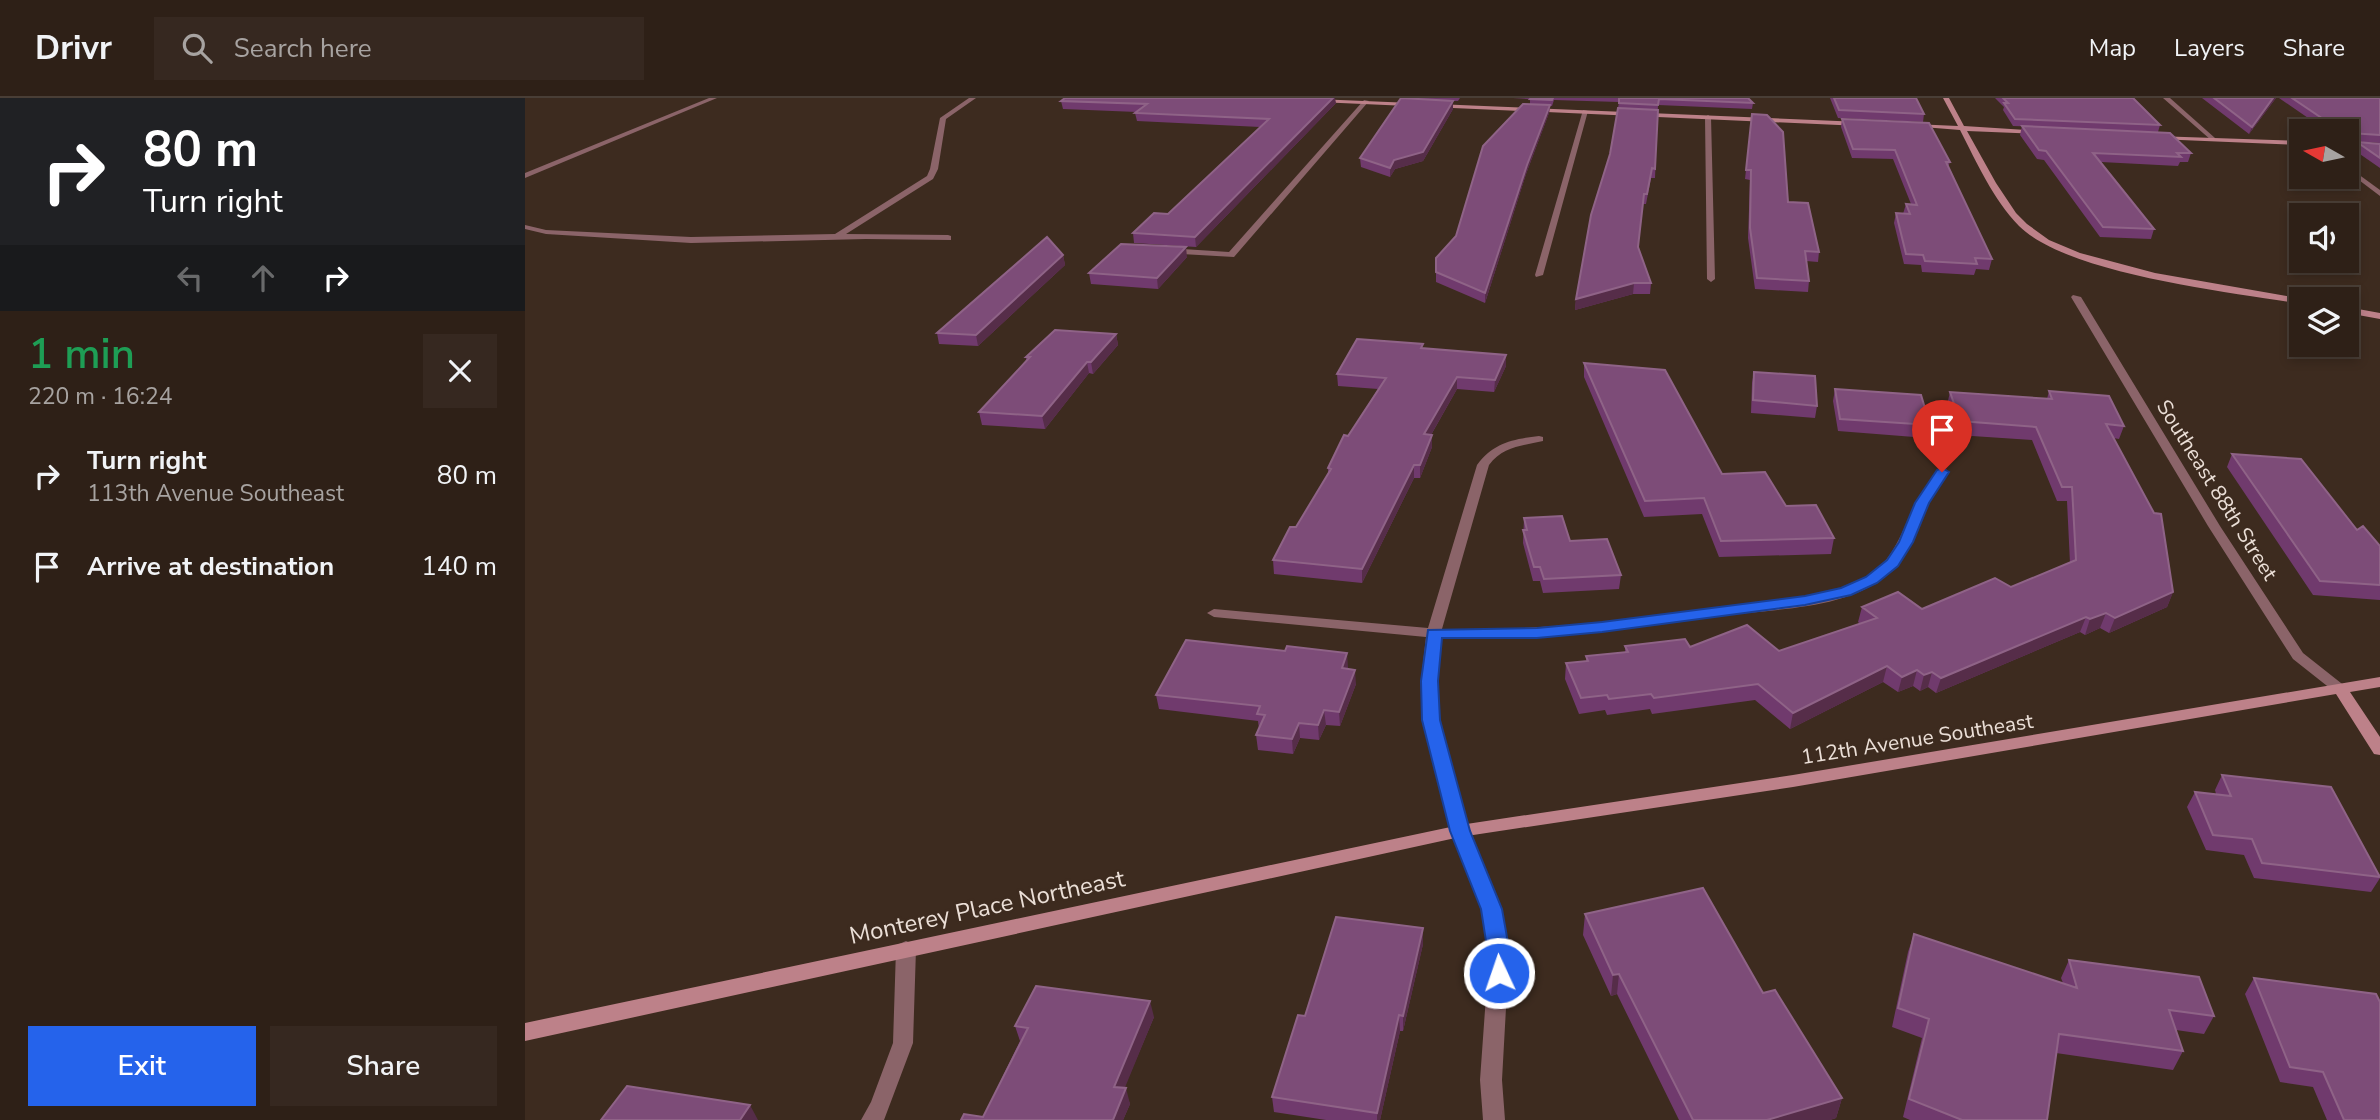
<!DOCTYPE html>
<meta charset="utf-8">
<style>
:root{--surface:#2e2017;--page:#362820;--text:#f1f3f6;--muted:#a7a3a1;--line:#493e36;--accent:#2563eb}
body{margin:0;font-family:"Nunito Sans",sans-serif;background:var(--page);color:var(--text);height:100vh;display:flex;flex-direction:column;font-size:26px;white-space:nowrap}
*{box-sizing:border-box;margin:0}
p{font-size:23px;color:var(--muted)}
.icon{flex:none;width:38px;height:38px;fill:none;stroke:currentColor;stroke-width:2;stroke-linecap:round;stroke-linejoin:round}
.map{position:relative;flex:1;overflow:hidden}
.details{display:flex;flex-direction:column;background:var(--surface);width:525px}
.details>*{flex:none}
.hud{background:#202124;color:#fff;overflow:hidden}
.needle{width:46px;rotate:279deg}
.buttons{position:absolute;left:1764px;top:21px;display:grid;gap:14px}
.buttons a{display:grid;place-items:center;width:70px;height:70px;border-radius:0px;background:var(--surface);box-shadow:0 4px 10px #0003,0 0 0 2px var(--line);font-size:35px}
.pin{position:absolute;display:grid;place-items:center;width:60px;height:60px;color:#fff;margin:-72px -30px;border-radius:50% 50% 50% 0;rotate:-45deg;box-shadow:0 0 7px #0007}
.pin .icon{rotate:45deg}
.me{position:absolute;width:77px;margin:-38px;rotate:357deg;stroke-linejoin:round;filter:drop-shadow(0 0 5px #0008)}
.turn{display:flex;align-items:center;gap:24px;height:147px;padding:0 28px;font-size:32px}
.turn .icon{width:91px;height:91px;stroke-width:2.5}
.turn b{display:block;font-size:49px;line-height:60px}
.lanes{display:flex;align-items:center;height:66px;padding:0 28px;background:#0003;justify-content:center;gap:35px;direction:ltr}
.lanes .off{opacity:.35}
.round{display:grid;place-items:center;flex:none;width:74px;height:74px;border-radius:0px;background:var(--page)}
.headline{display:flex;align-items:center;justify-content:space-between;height:119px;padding:0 28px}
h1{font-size:42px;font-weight:600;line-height:52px;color:#1e9e55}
.cta{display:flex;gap:14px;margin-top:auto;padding:14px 28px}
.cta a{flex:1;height:80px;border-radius:0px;background:var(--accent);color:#fff;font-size:28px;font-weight:600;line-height:80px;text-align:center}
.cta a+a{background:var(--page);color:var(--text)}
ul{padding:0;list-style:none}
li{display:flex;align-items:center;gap:21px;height:91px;padding:0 28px}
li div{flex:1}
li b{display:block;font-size:26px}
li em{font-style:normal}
header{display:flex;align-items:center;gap:42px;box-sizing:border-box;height:98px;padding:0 35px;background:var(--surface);border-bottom:2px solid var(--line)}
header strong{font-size:33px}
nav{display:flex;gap:38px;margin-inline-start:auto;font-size:24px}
.search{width:490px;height:63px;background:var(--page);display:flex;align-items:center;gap:18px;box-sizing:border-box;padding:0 24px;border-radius:0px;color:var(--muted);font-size:26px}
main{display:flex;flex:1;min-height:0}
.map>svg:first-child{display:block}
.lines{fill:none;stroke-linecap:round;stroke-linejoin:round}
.street{fill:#8b6469;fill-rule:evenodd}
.secondary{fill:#bd8189;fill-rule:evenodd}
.wall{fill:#703a6d}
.shaded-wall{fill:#562d49}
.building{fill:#7d4c78;stroke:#8f6387;stroke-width:2}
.route{fill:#2563eb;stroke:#184099;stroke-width:2}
.labels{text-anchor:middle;stroke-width:5;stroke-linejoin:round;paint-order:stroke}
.street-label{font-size:21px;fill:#ebdfd7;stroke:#3d2b1f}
.near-street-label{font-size:24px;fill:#ebdfd7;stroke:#3d2b1f}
</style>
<header>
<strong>Drivr</strong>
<div class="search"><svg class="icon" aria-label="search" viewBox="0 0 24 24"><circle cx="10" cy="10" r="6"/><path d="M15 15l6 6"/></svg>Search here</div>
<nav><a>Map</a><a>Layers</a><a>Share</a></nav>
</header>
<main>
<section class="details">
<div class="hud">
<div class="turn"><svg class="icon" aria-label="right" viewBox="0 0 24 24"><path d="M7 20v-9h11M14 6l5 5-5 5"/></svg><div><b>80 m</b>Turn right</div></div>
<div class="lanes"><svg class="icon off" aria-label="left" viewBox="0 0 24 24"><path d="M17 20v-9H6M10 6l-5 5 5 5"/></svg><svg class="icon off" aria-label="ahead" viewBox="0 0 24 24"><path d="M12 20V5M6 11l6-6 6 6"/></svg><svg class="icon" aria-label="right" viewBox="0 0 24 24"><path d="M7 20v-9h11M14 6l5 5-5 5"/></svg></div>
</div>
<div class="headline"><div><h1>1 min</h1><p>220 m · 16:24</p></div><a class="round"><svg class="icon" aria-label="close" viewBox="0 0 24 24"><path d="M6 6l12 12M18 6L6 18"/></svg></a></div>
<ul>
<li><svg class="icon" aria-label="right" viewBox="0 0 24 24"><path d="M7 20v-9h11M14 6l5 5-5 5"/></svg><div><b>Turn right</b><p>113th Avenue Southeast</p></div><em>80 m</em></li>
<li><svg class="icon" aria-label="arrive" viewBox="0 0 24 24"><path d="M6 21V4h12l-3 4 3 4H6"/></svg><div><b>Arrive at destination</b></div><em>140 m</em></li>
</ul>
<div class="cta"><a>Exit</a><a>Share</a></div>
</section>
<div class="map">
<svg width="1855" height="1022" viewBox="0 0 1855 1022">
<rect width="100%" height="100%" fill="#3d2b1f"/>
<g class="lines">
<!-- street -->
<path class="street" d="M 184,0 L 192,0 L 0,80 L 0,75 Z
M 444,0 L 451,0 L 421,21 L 413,71 L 408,81 L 321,136 L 423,137 L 426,138 L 426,142 L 341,141 L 166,145 L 21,136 L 0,131 L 0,127 L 21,132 L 166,139 L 310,136 L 402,78 L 405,71 L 415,20 Z
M 1638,0 L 1645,0 L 1690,40 L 1690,42 L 1686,42 Z
M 839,2 L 844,3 L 709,159 L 639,155 L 639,151 L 642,150 L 704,154 Z
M 1058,12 L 1063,13 L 1018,177 L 1011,179 L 1010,177 Z
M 1183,17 L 1186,19 L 1190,181 L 1186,184 L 1182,181 L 1180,19 Z
M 1822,68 L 1855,92 L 1855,98 L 1822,73 Z
M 1548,197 L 1556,199 L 1695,428 L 1778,555 L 1821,589 L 1824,592 L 1821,595 L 1811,595 L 1768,561 L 1683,428 L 1546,199 Z
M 1014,338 L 1018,339 L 1018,343 C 997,348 978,348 964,367 L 917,531 C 1012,534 1105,521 1199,509 C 1247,503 1307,505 1348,475 C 1370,458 1378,431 1390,407 C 1396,395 1405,383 1413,371 L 1421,371 L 1423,374 C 1416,384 1409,394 1403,405 C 1390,430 1383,460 1360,478 C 1322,511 1250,511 1202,517 C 1106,529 1013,543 916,539 L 912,583 L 914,622 L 944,733 L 976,812 L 984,856 L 977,982 L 980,1022 L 958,1022 L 955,982 L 964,856 L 958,812 L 926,733 L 898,622 L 896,583 L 901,539 L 689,519 L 682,515 L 689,511 L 903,530 L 952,367 C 968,345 988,341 1014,338 Z
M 381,843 L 388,846 L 391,851 L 388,945 L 359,1022 L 336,1022 L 346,1004 L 368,945 L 371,851 L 374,846 Z"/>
<!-- secondary -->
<path class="secondary" d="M 1418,0 L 1424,0 L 1439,28 L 1516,33 L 1514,36 L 1442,33 L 1471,85 L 1491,115 L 1502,126 L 1524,142 L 1555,155 L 1630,175 L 1779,201 L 1776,201 L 1776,206 C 1706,194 1544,177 1494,128 C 1468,101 1452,65 1435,32 L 1385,28 L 1388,26 L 1433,28 Z
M 791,1 L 1336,24 L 1339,26 L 1336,28 L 793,4 Z
M 1630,38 L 1776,43 L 1776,47 L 1632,41 Z
M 1822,45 L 1855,47 L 1855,51 L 1822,49 Z
M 1822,209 L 1855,215 L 1855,221 L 1822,215 Z
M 1855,579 L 1855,589 L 1825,594 L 1855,639 L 1855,657 L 1849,656 L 1811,596 L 1268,689 L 935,739 L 0,943 L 0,925 L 935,727 L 1268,677 Z"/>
</g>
<!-- wall -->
<path class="wall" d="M 881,0 L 935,0 L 933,3 L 928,3 L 928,11 L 898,63 L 870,71 L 865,79 L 836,69 L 835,60 Z
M 988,0 L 1223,0 L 1228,5 L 1227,11 L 1133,7 L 1130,80 L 1126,80 L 1121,106 L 1118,106 L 1113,150 L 1126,185 L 1125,196 L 1108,196 L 1050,212 L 1051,201 L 1085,56 L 1094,4 L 1029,2 L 1027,8 L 1005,7 L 1025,7 L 1024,15 L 1001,76 L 960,205 L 911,184 L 911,160 L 931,138 L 1005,7 L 1005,1 Z
M 1305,0 L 1391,0 L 1399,16 L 1398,24 L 1313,20 Z
M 1470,0 L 1608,0 L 1635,27 L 1633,34 L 1488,28 L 1478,12 L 1479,9 Z
M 1677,0 L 1751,0 L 1724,36 Z
M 1754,0 L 1855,0 L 1855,45 L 1822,43 L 1822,33 L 1802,33 Z
M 536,3 L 811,5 L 671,149 L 609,145 L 608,135 L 643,116 L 735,29 L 612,23 L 610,15 L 612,14 L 538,11 Z
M 1227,16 L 1263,104 L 1294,154 L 1293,164 L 1281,163 L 1284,183 L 1283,194 L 1230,191 L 1223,140 L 1225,82 L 1220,81 Z
M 1317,21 L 1425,64 L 1423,69 L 1467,161 L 1464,172 L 1451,171 L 1449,177 L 1397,174 L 1396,167 L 1379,166 L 1369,125 L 1371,115 L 1378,116 L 1381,106 L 1386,106 L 1368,61 L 1327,60 L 1316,29 Z
M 1497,28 L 1666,55 L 1663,64 L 1655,64 L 1653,68 L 1576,64 L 1629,131 L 1626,141 L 1575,139 L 1519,62 L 1512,61 L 1495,37 Z
M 1832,44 L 1855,46 L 1855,70 L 1829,52 Z
M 538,157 L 540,167 L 453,248 L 414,246 L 412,235 Z
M 662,159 L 633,191 L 566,186 L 564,175 Z
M 591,236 L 593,247 L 568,276 L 564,275 L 520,331 L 457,327 L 454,314 L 501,263 L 501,259 Z
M 898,251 L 981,257 L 981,268 L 969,294 L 932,291 L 906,337 L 907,349 L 895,380 L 889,380 L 837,485 L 749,476 L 748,462 L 771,429 L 803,376 L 803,370 L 853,291 L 813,288 L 812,276 Z
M 1059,265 L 1197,376 L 1261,408 L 1309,440 L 1306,456 L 1194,459 L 1177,416 L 1119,419 L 1059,279 Z
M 1229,274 L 1292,308 L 1290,320 L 1226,315 L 1227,285 Z
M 1310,291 L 1405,327 L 1402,340 L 1313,333 L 1308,303 Z
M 1524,293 L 1599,328 L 1594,341 L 1588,340 L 1648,494 L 1642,509 L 1584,535 L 1575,530 L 1560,537 L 1555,534 L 1411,595 L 1403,589 L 1395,593 L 1388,588 L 1373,594 L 1358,584 L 1265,631 L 1230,602 L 1127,616 L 1125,611 L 1082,617 L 1080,612 L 1054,616 L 1040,581 L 1041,565 L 1061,563 L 1061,558 L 1100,554 L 1100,548 L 1254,553 L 1335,526 L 1333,524 L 1337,509 L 1397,511 L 1486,489 L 1545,465 L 1542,403 L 1532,403 L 1507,342 L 1432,337 L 1422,307 L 1425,294 L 1522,301 Z
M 1707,356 L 1832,432 L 1855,448 L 1855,502 L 1788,497 L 1702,369 Z
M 999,420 L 1045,443 L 1096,477 L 1094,491 L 1018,495 L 1015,483 L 1008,483 L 998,445 Z
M 823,569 L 823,571 L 831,586 L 815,628 L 801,627 L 794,642 L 775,640 L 768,656 L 733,652 L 731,637 L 734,631 L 733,623 L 634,611 L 631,597 Z
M 1697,677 L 1855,777 L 1855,780 L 1846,794 L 1729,780 L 1719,757 L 1681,752 L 1662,709 L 1670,694 L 1691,696 L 1690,692 Z
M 1060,816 L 1238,895 L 1317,1000 L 1311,1020 L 1305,1022 L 1154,1022 L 1092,896 L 1086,898 L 1058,837 Z
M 898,830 L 898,846 L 878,933 L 875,933 L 855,1022 L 801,1022 L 749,1014 L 747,999 L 780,918 Z
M 1389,836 L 1538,885 L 1536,880 L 1544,862 L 1689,918 L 1679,936 L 1651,932 L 1658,953 L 1648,972 L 1531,955 L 1522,1022 L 1385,1022 L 1378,1019 L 1397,940 L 1367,929 L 1383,854 Z
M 1729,880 L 1855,1022 L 1802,1022 L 1788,989 L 1755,984 L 1720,896 Z
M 629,919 L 599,990 L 605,1006 L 598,1022 L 436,1022 L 458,1019 L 495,943 L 490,928 Z"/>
<!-- shaded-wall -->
<path class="shaded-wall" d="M 808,0 L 810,0 L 811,5 L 671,149 L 670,139 Z
M 1748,0 L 1751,0 L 1724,36 L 1727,29 Z
M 928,3 L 928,11 L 898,63 L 870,71 L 865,79 L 865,70 L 869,62 Z
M 1025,7 L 1024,15 L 1001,76 L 960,205 L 960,195 L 1002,67 Z
M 661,149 L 662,159 L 633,191 L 632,180 Z
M 538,157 L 540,167 L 453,248 L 451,237 Z
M 1109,185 L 1108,196 L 1050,212 L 1051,201 Z
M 591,236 L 593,247 L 568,276 L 566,264 Z
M 981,257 L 981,268 L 969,294 L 970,282 Z
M 562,264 L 564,275 L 520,331 L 517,318 Z
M 932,279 L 932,291 L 899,349 L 899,336 Z
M 907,337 L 907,349 L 895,380 L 895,367 Z
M 889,367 L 889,380 L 837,485 L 837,471 Z
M 1648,494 L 1642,509 L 1584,535 L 1590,520 Z
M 1581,515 L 1575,530 L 1560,537 L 1565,521 Z
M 1561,519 L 1555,534 L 1411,595 L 1416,580 Z
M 822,555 L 823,569 L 818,585 L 817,570 Z
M 1362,568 L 1358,584 L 1265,631 L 1268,615 Z
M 830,572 L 831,586 L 815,628 L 814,614 Z
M 1392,572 L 1388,588 L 1373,594 L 1377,579 Z
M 1407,574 L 1403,589 L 1395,593 L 1399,577 Z
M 799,612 L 801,627 L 794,642 L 793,627 Z
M 774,625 L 775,640 L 768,656 L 767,641 Z
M 898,830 L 898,846 L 878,933 L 878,918 Z
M 1094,876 L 1092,896 L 1086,898 L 1088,877 Z
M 625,903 L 629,919 L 594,1004 L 589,989 Z
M 874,917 L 875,933 L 855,1022 L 852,1022 L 852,1015 Z
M 601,990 L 605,1006 L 598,1022 L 588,1022 Z
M 1317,1000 L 1311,1020 L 1305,1022 L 1242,1022 Z
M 225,1007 L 233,1022 L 215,1022 Z"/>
<!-- building -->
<path class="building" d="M 540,0 L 808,0 L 670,139 L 608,135 L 629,115 L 643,116 L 744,21 L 610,15 L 622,6 L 536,3 Z
M 876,0 L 928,3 L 898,54 L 869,62 L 865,70 L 835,60 Z
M 1006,0 L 1028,0 L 1027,2 L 1005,1 Z
M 1094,0 L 1223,0 L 1228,5 L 1134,1 L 1133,7 L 1094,5 Z
M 1309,0 L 1391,0 L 1399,16 L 1314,12 Z
M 1478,0 L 1608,0 L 1635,27 L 1490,21 L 1479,5 L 1483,5 Z
M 1689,0 L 1748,0 L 1727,29 Z
M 1767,0 L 1855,0 L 1855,37 L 1825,35 L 1822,38 L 1822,33 L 1816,33 Z
M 998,6 L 1025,7 L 1002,67 L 960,195 L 911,174 L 911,160 L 931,138 L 958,48 Z
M 1093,10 L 1133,12 L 1130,71 L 1127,70 L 1122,96 L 1119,96 L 1113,149 L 1126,185 L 1109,185 L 1051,201 L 1066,117 L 1085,56 Z
M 1227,16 L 1242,17 L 1258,34 L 1263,104 L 1283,105 L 1294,154 L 1280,153 L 1284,183 L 1232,180 L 1225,130 L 1226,72 L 1221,72 Z
M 1317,21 L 1404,25 L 1425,64 L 1421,64 L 1467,161 L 1450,160 L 1452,166 L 1400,163 L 1398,157 L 1381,156 L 1371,115 L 1385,116 L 1381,106 L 1392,107 L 1370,52 L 1328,51 Z
M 1497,28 L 1645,35 L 1666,55 L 1652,55 L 1656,59 L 1568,55 L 1629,131 L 1578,129 L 1521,53 L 1514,52 Z
M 1832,44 L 1855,46 L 1855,60 Z
M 522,139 L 538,157 L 451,237 L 412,235 Z
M 596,146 L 661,149 L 632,180 L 564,175 Z
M 530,232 L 591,236 L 566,264 L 562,264 L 517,318 L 454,314 L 505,259 L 501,259 Z
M 832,241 L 898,246 L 896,250 L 981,257 L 970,282 L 932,279 L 899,336 L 907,337 L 895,367 L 889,367 L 837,471 L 748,462 L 765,429 L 771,429 L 806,371 L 803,370 L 819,337 L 823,338 L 861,280 L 812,276 Z
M 1059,265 L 1140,272 L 1197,376 L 1240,374 L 1261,408 L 1291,407 L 1309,440 L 1196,443 L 1179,400 L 1120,403 Z
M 1229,274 L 1290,278 L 1292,308 L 1228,302 Z
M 1310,291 L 1396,297 L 1405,327 L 1315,321 Z
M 1524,293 L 1584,298 L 1599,328 L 1581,326 L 1629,415 L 1636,416 L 1648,494 L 1590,520 L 1581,515 L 1565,521 L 1561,519 L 1416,580 L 1407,574 L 1399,577 L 1392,572 L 1377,579 L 1362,568 L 1268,615 L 1233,586 L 1129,600 L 1126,596 L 1084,601 L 1082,597 L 1056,600 L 1041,565 L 1063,563 L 1061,558 L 1103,554 L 1100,548 L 1160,541 L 1165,549 L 1222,527 L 1254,553 L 1352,520 L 1337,509 L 1373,494 L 1397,511 L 1470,480 L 1486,489 L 1551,462 L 1547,389 L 1537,389 L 1511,329 L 1435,323 L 1425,294 L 1527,301 Z
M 1707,356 L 1776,361 L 1832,432 L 1838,428 L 1855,448 L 1855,487 L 1795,483 Z
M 1037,418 L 1045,443 L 1082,441 L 1096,477 L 1019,481 L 1015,469 L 1009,469 L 998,432 L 1002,432 L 999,420 Z
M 661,542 L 760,553 L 762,548 L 822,555 L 817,570 L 830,572 L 814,614 L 799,612 L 793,627 L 774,625 L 767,641 L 731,637 L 740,617 L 732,616 L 735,608 L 631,597 Z
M 1697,677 L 1806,689 L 1855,779 L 1737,765 L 1727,741 L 1688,737 L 1670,694 L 1706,698 Z
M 1178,790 L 1238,895 L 1250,892 L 1317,1000 L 1242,1022 L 1168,1022 L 1094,876 L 1088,877 L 1060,816 Z
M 811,819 L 898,830 L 878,918 L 874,917 L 852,1015 L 747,999 L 773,917 L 780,918 Z
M 1389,836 L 1552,890 L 1544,862 L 1674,879 L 1689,918 L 1644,912 L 1658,953 L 1534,936 L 1522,1022 L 1437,1022 L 1384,1001 L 1404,921 L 1373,910 Z
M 1729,880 L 1851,896 L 1855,904 L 1855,1022 L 1819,1022 L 1798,974 L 1765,969 Z
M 511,888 L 625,903 L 589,989 L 601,990 L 588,1022 L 436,1022 L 439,1016 L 458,1019 L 503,930 L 490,928 Z
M 102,988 L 225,1007 L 215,1022 L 76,1022 Z"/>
<!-- route -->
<path class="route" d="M 1417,370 L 1424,374 L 1404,405 L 1388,444 L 1373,468 L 1352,485 L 1326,497 L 1280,507 L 1077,534 L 1012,540 L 917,540 L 913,583 L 915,622 L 945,733 L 977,811 L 985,856 L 985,875 L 982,881 L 974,884 L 966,881 L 963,875 L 963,856 L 956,811 L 925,733 L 897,622 L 896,583 L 903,532 L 1012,530 L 1077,524 L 1280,498 L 1316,490 L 1341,479 L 1362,462 L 1374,444 L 1390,405 L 1412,372 Z"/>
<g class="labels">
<!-- street labels -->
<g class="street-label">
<text transform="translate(1692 392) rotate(58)" y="7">Southeast 88th Street</text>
<text transform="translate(1392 641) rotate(-9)" y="7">112th Avenue Southeast</text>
</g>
<!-- near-street labels -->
<g class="near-street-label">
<text transform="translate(462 809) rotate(-12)" y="8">Monterey Place Northeast</text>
</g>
</g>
</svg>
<div class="buttons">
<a><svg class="needle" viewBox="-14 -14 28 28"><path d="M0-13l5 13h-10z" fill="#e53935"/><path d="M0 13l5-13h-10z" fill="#a7a3a1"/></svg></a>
<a><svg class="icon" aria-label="sound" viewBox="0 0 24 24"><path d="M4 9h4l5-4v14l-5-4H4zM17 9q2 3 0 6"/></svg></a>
<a><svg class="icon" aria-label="layers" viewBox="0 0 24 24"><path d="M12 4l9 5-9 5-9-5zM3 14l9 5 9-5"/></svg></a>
</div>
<div class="pin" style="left:1417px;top:374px;background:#d93025"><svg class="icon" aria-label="arrive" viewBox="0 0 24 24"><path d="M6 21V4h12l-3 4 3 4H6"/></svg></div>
<svg class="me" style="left:974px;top:875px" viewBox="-20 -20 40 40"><circle r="17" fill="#2563eb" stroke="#fff" stroke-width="3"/><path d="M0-11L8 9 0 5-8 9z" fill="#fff"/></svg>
</div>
</main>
